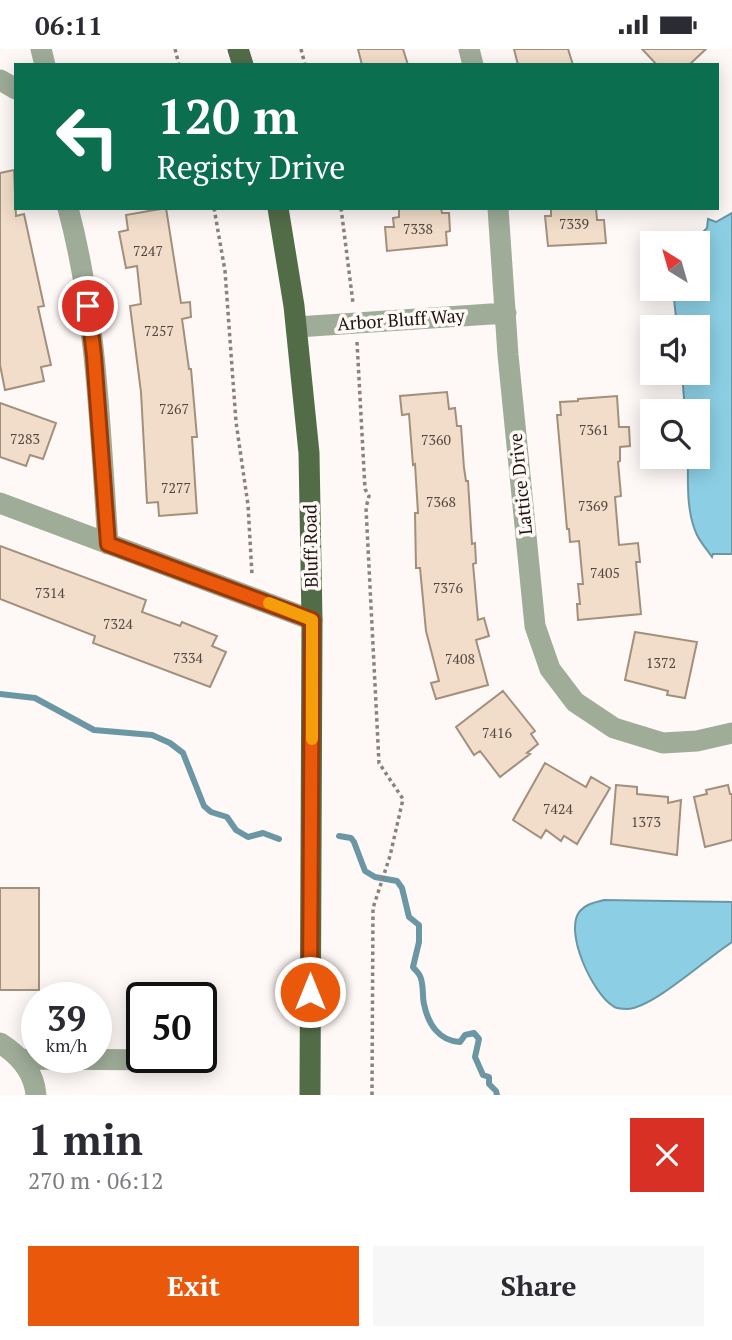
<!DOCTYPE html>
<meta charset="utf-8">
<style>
:root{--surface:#fff;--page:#f7f7f7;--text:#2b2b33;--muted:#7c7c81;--accent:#ea580c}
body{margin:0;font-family:"PT Serif",serif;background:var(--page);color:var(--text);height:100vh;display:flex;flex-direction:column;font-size:26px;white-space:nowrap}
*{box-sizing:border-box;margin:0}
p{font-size:23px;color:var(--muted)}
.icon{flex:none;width:38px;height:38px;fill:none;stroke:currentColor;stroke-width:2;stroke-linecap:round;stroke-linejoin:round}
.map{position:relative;height:1046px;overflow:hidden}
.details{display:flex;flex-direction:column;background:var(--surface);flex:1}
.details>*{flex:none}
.guide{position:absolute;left:14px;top:14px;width:705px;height:147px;border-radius:0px;box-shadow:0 4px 18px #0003;background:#0b6e4f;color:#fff;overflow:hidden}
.needle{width:46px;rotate:323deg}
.buttons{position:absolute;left:640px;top:182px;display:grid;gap:14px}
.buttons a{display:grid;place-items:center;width:70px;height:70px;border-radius:0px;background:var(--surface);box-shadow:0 4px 18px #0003;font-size:35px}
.speed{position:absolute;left:21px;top:933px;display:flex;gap:14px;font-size:35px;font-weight:700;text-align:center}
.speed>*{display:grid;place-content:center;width:91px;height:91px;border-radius:50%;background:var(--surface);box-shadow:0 4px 18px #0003;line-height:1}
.speed small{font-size:18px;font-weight:400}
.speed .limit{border:4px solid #111;border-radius:10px;background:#fff;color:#111}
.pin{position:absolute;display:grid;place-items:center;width:60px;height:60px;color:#fff;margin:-30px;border:4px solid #fff;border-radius:50%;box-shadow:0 2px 7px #0007}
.me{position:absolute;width:77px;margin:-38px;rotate:0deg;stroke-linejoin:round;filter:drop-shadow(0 0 5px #0008)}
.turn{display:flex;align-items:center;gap:24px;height:147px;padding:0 28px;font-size:32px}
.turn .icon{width:91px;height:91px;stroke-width:2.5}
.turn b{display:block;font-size:49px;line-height:60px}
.round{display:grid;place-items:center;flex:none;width:74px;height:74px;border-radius:0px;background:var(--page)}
.overview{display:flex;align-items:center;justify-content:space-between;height:119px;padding:0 28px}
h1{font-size:42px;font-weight:600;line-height:52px}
.button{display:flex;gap:14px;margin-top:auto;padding:14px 28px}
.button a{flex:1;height:80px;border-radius:0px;background:var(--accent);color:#fff;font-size:28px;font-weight:600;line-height:80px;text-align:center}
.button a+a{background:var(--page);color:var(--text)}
.status{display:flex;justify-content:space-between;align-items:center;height:49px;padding:0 35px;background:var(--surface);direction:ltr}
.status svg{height:19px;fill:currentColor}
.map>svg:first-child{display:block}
.water{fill:#8ccfe4;stroke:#6b97a4;stroke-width:2}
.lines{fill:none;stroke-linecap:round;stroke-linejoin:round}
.stream{stroke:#6b97a4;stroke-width:6}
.building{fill:#f1ddc9;stroke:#a2907d;stroke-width:2}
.path{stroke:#8a827f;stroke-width:3.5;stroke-dasharray:3.5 3.5;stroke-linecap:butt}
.minor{stroke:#9eac98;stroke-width:21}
.major{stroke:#536c48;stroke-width:21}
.route-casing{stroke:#983908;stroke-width:18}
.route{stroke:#ea580c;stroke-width:12}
.slow{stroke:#f59e0b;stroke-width:12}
.labels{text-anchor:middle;stroke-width:7;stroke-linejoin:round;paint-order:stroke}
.number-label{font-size:14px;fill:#52463e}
.street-label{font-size:18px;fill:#1d1410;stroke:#fef8f6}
</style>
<div class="status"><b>06:11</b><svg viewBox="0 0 49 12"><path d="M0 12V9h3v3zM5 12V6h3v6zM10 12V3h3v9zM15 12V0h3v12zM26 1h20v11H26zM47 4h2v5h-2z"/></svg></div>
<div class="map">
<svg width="732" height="1046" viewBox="0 0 732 1046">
<rect width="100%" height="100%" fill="#fef8f6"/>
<!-- water -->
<path class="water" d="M 732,164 L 732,505 L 713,505 L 712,508 C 708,502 701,494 697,486 C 686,463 688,432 688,408 L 698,408 L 698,362 L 685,362 L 682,324 L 698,324 L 698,278 L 677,278 L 673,240 L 698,240 L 698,194 L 692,194 L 707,179 L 708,170 L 716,173 Z
M 604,851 L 732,853 L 732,893 C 707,909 654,958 628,960 C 624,960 616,960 613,957 C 593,945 563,882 580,862 C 586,855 596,853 604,851 Z"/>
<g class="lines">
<!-- stream -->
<path class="stream" d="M 0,645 L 35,649 L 94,681 L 152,686 L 170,694 L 183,704 L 204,757 L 211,763 L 227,768 L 236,781 L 248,788 L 263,784 L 279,790
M 339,787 L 351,789 L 354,793 L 365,822 L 375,828 L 397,832 L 402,839 L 409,868 L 419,876 L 419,893 L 413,918 C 415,921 418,923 420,927 C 424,935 422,947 424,955 C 428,975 439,992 460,993 L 465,986 L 474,984 L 479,990 L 475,1008 L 483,1026 L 489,1028 L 489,1035 L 496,1042 L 497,1046"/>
</g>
<!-- building -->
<path class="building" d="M 358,0 L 403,0 L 408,16 L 362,16 Z
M 514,0 L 568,0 L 573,16 L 518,16 Z
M 642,0 L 706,0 L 689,16 L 657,16 Z
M 14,121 L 16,167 L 24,165 L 44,257 L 38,258 L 51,316 L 41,318 L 44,332 L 5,341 L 0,316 L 0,124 Z
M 166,159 L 181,254 L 190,253 L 191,268 L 182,270 L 189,320 L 191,320 L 197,388 L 192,388 L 197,464 L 159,467 L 158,453 L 147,454 L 141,343 L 130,257 L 141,255 L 137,217 L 126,219 L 119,183 L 128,181 L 126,166 Z
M 399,159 L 441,159 L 442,164 L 449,164 L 450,182 L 446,183 L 447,196 L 387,202 L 385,178 L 394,178 L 393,169 L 399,168 Z
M 551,159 L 596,159 L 597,171 L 604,171 L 606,194 L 548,197 L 545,167 L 551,167 Z
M 447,343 L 449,360 L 455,359 L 457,377 L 461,377 L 464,419 L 466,432 L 468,432 L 472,495 L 475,494 L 476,514 L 473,515 L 478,571 L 484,569 L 489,587 L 476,591 L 488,636 L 436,650 L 431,634 L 439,632 L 426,582 L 420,519 L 416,519 L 415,464 L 418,464 L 415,415 L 413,416 L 409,365 L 402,366 L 400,347 Z
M 617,347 L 619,378 L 629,378 L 630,397 L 620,398 L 620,412 L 618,413 L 621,447 L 615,448 L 619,496 L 638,494 L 640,513 L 636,513 L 641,565 L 578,571 L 577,555 L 580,555 L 578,535 L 583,535 L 579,492 L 570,493 L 569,480 L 567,480 L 557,366 L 561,366 L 560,353 L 578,352 L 578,350 Z
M 0,354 L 56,374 L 43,410 L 30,406 L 26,417 L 0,408 Z
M 0,497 L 146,551 L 142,563 L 180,577 L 182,573 L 217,587 L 212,597 L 226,603 L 210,638 L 93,594 L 95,587 L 0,550 Z
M 635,583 L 697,593 L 685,649 L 667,646 L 668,642 L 625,631 Z
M 503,642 L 535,682 L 531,685 L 538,695 L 527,704 L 530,705 L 500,728 L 480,702 L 474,706 L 456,678 Z
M 545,714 L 586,738 L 591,728 L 610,739 L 577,795 L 564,787 L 561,792 L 546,781 L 541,789 L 513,771 Z
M 616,736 L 637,738 L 637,745 L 668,748 L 668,754 L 681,751 L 677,806 L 611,795 Z
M 728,736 L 730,745 L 732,745 L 732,791 L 705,798 L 694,748 L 707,745 L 706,741 Z
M 0,839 L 39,839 L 39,941 L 0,941 Z"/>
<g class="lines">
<!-- path -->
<path class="path" d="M 175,0 L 179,16
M 301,0 L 305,16
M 214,159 L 225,222 L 236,373 L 248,456 L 252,526
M 341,159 L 353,254
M 357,293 L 365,440 L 369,447 L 366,459 L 379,714 L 403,750 L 390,807 L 373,859 L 372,1046"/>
<!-- minor -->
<path class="minor" d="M 41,0 L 45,16
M 469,0 L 473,16
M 0,31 L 16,40
M 68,159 C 97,268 100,382 108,495
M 498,159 L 508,306 L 535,577 L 550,620 L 575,653 L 614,679 L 663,694 L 697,692 L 732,684
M 297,278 L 506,264
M 0,454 L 312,571
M 0,994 C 19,1006 34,1022 36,1046
M 21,1010 L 174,1011"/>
<!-- major -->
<path class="major" d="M 238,0 L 243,16
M 278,159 L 294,257 L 309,404 L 312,571 L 310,1046"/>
</g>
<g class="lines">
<!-- route casing -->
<g class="route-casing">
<path id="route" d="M 88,257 L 94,307 L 108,495 L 312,571 L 310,943"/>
</g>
<!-- route -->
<use href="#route" class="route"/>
<!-- slow -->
<path class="slow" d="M 269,554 L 312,571 L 312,690"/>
</g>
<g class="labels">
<!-- number labels -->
<g class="number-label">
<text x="574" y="180">7339</text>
<text x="418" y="185">7338</text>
<text x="148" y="207">7247</text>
<text x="159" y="287">7257</text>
<text x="174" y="365">7267</text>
<text x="594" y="386">7361</text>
<text x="25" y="395">7283</text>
<text x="436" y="396">7360</text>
<text x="176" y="444">7277</text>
<text x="441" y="458">7368</text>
<text x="593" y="462">7369</text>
<text x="605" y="529">7405</text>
<text x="448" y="544">7376</text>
<text x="50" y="549">7314</text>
<text x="118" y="580">7324</text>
<text x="188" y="614">7334</text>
<text x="460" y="615">7408</text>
<text x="661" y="619">1372</text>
<text x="497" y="689">7416</text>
<text x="558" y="765">7424</text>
<text x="646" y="778">1373</text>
</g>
<!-- street labels -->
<g class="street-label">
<text transform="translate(401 271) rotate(-4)" y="6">Arbor Bluff Way</text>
<text transform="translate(521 435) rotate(-96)" y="6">Lattice Drive</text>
<text transform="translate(311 497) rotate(-91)" y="6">Bluff Road</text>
</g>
</g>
</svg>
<div class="buttons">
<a><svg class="needle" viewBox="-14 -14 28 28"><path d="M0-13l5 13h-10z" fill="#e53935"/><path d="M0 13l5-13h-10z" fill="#7c7c81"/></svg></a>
<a><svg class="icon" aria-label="sound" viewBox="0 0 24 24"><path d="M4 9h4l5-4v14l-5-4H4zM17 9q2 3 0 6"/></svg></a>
<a><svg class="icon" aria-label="search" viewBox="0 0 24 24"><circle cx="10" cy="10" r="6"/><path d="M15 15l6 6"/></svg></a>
</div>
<div class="speed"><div>39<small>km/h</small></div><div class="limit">50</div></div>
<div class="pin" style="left:88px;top:257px;background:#d93025"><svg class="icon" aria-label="arrive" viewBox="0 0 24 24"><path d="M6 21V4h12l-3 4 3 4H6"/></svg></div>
<svg class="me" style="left:310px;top:943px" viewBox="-20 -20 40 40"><circle r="17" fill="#ea580c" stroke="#fff" stroke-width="3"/><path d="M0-11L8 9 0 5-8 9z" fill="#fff"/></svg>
<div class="guide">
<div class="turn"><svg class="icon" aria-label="left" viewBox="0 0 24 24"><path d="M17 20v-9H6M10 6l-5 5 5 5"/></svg><div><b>120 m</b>Registy Drive</div></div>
</div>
</div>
<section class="details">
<div class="overview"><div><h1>1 min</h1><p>270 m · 06:12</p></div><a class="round" style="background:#d93025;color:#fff"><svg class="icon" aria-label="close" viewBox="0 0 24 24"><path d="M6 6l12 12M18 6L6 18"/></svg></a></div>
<div class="button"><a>Exit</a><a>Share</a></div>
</section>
